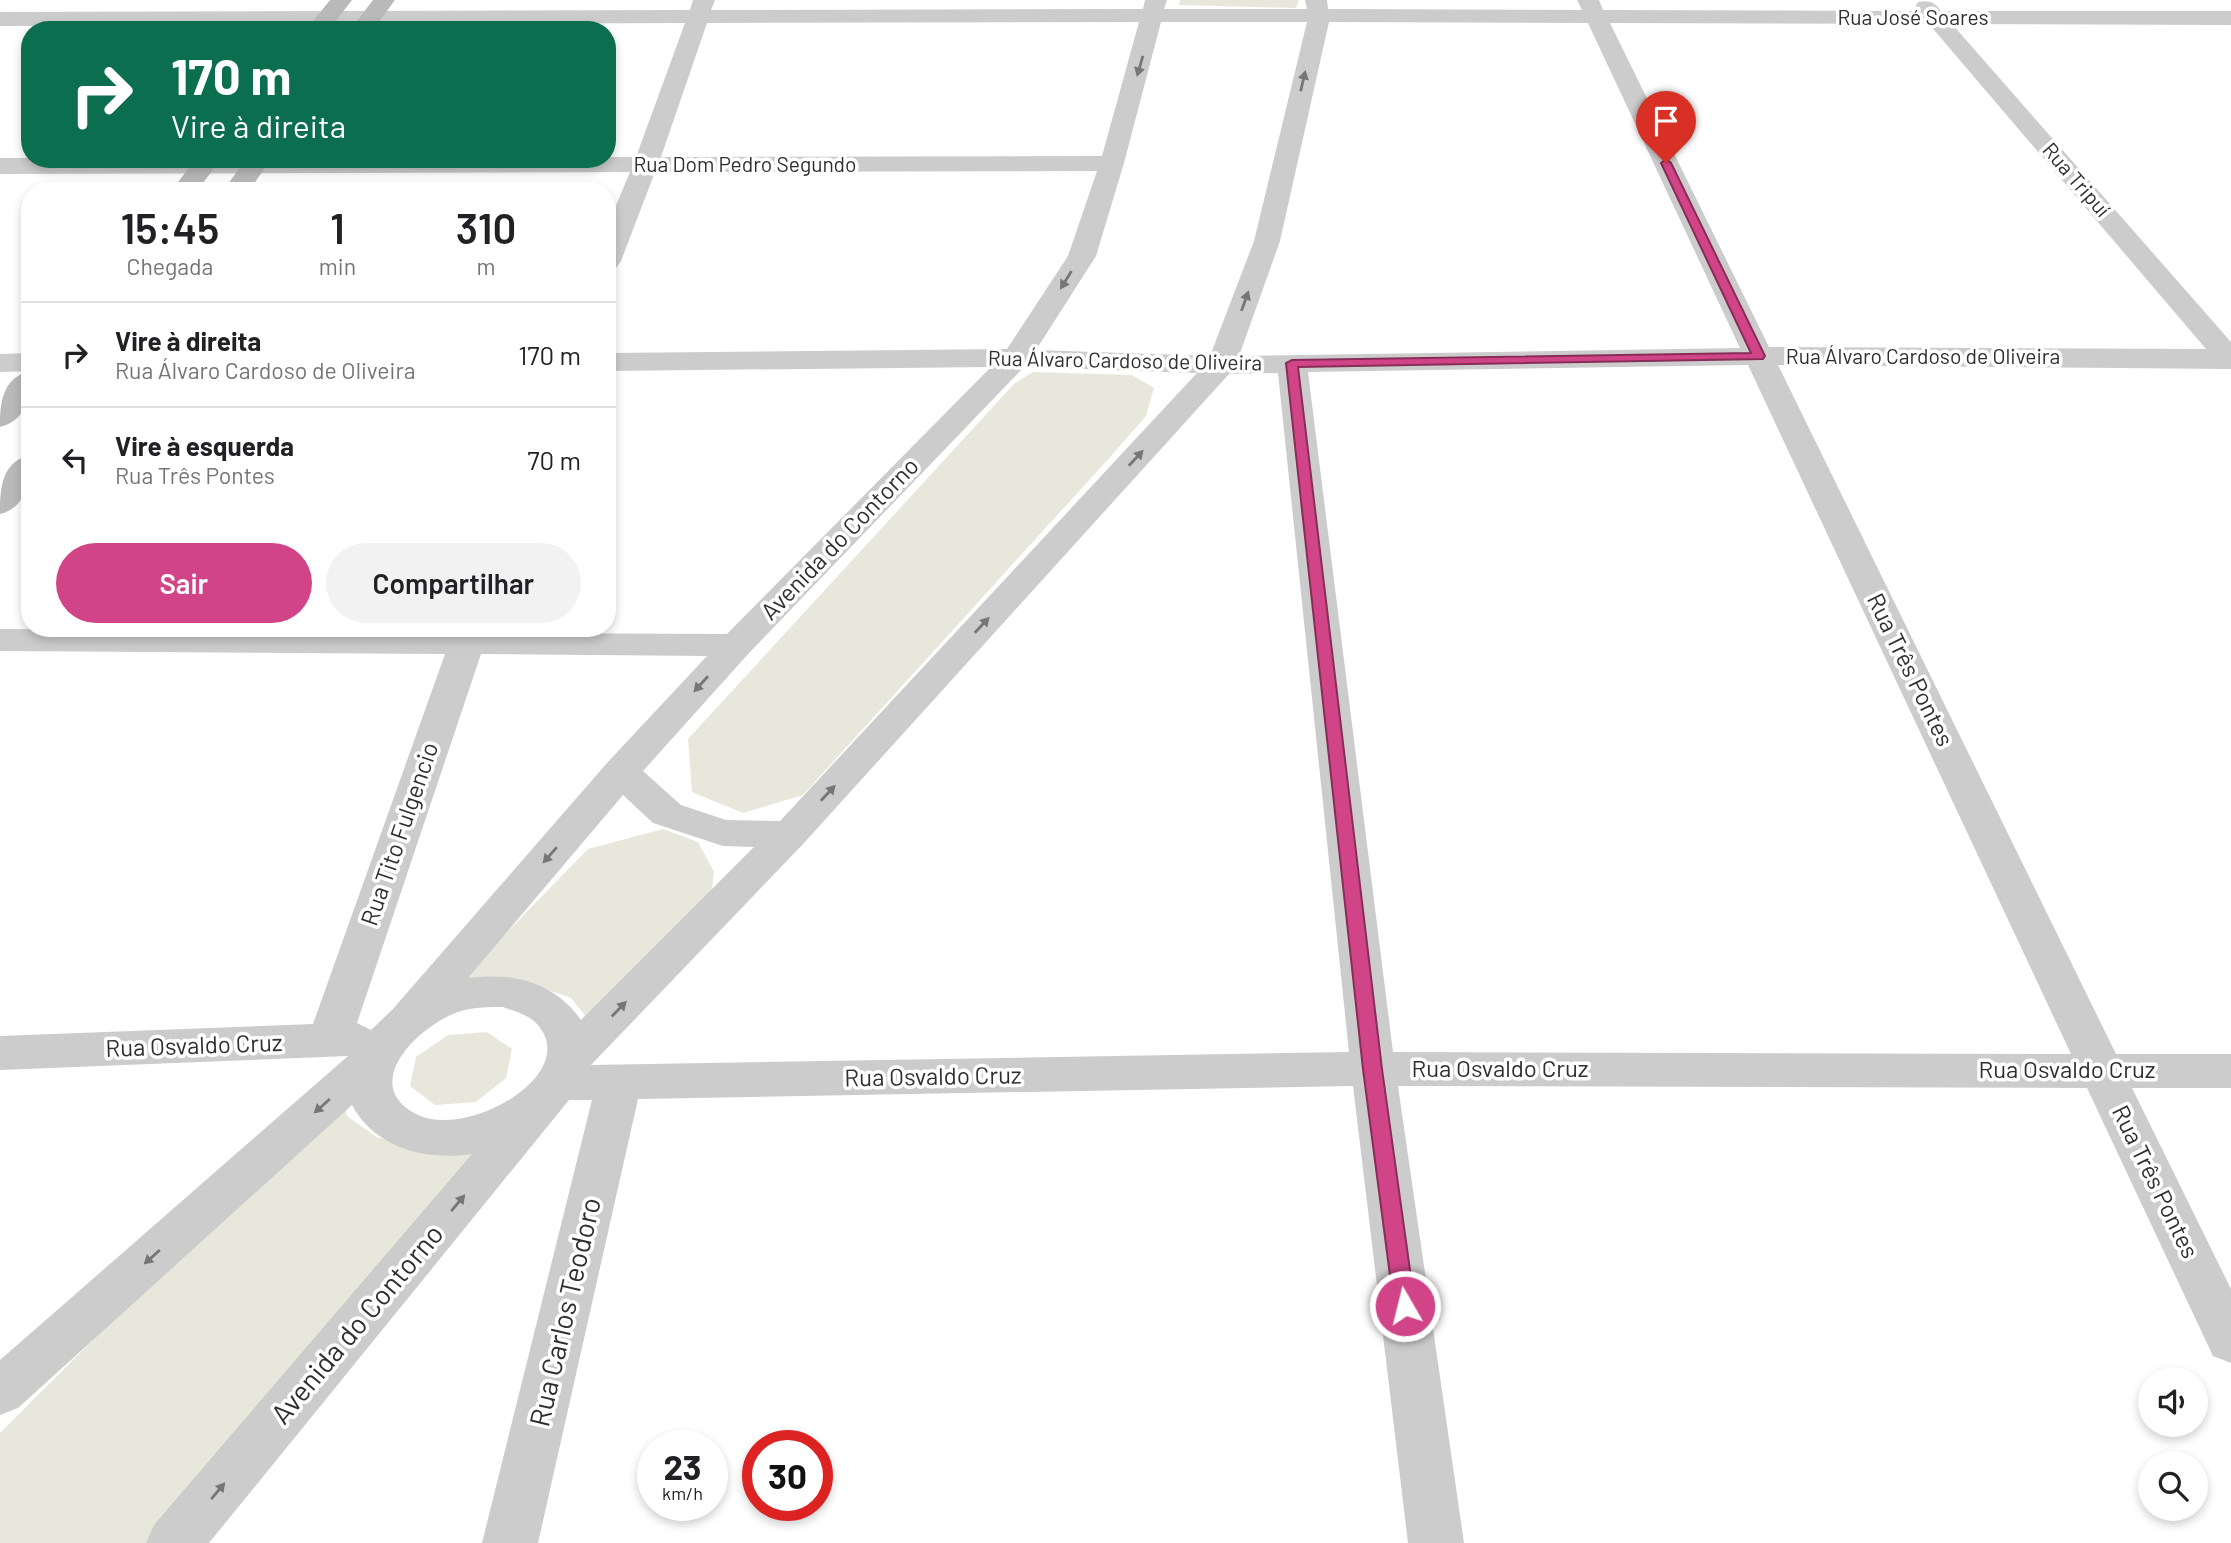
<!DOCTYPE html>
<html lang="pt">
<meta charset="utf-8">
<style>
:root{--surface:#fff;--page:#f2f2f2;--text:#202124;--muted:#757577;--line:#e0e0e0;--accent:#d14588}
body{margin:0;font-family:Barlow,sans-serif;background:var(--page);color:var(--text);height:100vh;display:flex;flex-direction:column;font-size:26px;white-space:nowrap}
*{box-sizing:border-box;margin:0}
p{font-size:23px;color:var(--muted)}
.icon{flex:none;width:38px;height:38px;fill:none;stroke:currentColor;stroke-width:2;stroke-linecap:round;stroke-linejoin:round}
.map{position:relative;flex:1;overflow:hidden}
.details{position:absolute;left:21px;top:182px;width:595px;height:455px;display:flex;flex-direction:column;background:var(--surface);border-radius:28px;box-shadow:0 4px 10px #0003}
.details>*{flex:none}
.guide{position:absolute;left:21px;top:21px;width:595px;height:147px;border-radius:28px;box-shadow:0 4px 10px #0003;background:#0b6e4f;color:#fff;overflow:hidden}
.tools{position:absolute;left:2138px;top:1367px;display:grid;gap:14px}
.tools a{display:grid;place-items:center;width:70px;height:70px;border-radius:50%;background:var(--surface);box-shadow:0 4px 10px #0003;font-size:35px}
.speed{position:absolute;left:637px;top:1430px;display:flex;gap:14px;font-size:35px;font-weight:700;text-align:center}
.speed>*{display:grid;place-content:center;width:91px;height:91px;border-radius:50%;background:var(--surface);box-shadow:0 4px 10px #0003;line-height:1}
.speed small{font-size:18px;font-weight:400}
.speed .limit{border:10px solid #d22;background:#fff;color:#111}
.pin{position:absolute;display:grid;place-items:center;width:60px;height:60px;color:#fff;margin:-72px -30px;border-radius:50% 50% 50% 0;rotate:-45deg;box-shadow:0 0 7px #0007}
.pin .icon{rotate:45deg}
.me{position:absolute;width:77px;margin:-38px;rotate:352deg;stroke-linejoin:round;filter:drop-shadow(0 0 5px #0008)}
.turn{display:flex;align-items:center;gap:24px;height:147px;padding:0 35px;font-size:32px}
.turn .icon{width:91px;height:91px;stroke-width:2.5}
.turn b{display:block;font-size:49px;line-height:60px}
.eta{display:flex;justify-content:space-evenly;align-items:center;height:119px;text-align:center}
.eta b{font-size:42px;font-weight:600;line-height:49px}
.primary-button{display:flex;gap:14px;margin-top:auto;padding:14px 35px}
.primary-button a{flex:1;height:80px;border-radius:42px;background:var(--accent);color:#fff;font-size:28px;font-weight:600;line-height:80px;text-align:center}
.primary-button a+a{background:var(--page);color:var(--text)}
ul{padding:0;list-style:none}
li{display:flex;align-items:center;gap:21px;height:105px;padding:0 35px;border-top:2px solid var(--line)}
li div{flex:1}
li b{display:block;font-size:26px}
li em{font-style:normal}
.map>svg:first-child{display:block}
.green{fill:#e7e7db}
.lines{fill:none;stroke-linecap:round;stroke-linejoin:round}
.street{fill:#ccc;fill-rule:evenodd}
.secondary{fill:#b9b9b9;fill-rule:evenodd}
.oneway{fill:#767676}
.route{fill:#d14588;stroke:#882d58;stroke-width:2}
.labels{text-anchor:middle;stroke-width:7;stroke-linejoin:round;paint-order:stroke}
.far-street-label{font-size:21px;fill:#2f2f2f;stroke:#fff}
.street-label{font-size:24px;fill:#2f2f2f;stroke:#fff}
.near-street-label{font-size:28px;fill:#2f2f2f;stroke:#fff}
</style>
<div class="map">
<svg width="2231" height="1543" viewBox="0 0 2231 1543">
<rect width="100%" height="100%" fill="#fff"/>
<!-- green -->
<path class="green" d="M 1180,0 L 1299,0 L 1296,8 L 1179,5 Z
M 1033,372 L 1132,375 L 1154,388 L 1146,416 L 1111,456 L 803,795 L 743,813 L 692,792 L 688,739 L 1014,384 Z
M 663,829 L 698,842 L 714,872 L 710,905 L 594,1027 L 571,998 L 526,982 L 461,979 L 588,849 Z
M 487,1032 L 512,1049 L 506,1078 L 476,1102 L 435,1105 L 410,1086 L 416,1057 L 448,1035 Z
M 341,1092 L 347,1116 L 378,1138 L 490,1146 L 154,1543 L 0,1543 L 0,1433 Z"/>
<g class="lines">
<!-- street -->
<path class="street" d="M 693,0 L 715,0 L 711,10 L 1143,9 L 1145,0 L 1167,0 L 1164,9 L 1307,9 L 1305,0 L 1327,0 L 1328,9 L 1582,10 L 1577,0 L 1599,0 L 1603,10 L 1918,11 L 1915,7 L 1918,2 C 1930,0 1934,2 1941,11 L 2231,11 L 2231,25 L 1952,24 L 2231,342 L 2231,369 L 1778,365 L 2116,1054 L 2231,1054 L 2231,1088 L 2132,1088 L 2231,1289 L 2231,1363 L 2213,1356 L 2087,1088 L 1398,1086 L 1464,1543 L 1408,1543 L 1353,1086 L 638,1099 L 538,1543 L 482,1543 L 592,1100 L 569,1100 L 209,1543 L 146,1543 L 154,1525 L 472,1154 C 426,1161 375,1148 352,1105 L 18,1408 L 0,1415 L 0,1360 L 348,1056 L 0,1070 L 0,1036 L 313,1024 L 445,654 L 0,651 L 0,629 L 453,632 L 454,628 L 490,628 L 488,633 L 727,634 L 991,367 L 607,371 L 607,353 L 1007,349 L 1068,256 L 1097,171 L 655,172 L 621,261 L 617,267 L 607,269 L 607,227 L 630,172 L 0,174 L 0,158 L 636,157 L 685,23 L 0,26 L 0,12 L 690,10 ZM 1139,22 L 1102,156 L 661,157 L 707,23 ZM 1161,22 L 1307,22 L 1254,241 L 1210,356 L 1036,350 L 1096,256 L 1124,163 ZM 1329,22 L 1588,23 L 1740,348 L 1239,356 L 1280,241 ZM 1610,23 L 1929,24 L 2206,349 L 1769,347 ZM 1748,365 L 2071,1054 L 1393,1052 L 1308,372 ZM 1024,367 L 1197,373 L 780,821 L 726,820 L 681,805 L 643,771 L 749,653 ZM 1278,373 L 1349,1052 L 591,1065 L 804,843 L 1229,374 ZM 481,654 L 707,656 L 607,763 L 392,1010 L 371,1030 L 357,1023 ZM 623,795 L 653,823 L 723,846 L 754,847 L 581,1020 C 554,982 513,972 468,978 ZM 503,1007 C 513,1011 529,1015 536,1023 C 584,1073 468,1139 418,1115 C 356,1085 421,1023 461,1011 C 474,1007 490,1007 503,1007 Z
M 30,353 L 30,371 L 0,372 L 0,354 Z"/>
<!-- secondary -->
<path class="secondary" d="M 330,0 L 352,0 L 329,30 L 306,30 Z
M 373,0 L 395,0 L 373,30 L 350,30 Z
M 196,159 L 221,159 L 197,191 L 171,191 Z
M 246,159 L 271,159 L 249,191 L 223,191 Z
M 30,371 C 30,395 28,420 0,427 C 0,403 2,378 30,371 Z
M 30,455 C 30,479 28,507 0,514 C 0,489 1,462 30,455 Z"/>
</g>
<!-- one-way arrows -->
<defs><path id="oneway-solid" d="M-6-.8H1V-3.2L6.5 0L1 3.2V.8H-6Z" transform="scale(1.75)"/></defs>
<g class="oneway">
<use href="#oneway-solid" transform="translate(1140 66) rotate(106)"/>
<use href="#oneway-solid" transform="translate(1303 81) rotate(-77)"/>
<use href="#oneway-solid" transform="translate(1066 280) rotate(122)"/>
<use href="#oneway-solid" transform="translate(1245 301) rotate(-70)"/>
<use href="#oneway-solid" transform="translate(1136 458) rotate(-47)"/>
<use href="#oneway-solid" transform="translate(982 625) rotate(-47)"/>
<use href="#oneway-solid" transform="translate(701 684) rotate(132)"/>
<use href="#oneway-solid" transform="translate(828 793) rotate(-47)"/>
<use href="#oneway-solid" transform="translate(550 855) rotate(131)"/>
<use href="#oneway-solid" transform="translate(619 1009) rotate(-46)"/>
<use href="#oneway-solid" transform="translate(322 1106) rotate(138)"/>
<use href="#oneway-solid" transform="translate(458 1203) rotate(-50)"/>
<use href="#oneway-solid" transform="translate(152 1257) rotate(138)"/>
<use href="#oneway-solid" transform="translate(218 1491) rotate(-50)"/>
</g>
<!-- route -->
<path class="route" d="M 1666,159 L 1671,163 L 1765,356 L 1763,359 L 1298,367 L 1382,1069 L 1415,1306 L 1412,1312 L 1405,1315 L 1397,1312 L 1394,1306 L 1363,1069 L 1286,363 L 1292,360 L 1751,353 L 1661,163 Z"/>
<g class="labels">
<!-- far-street labels -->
<g class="far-street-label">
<text x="1913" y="25">Rua José Soares</text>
<text x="745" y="172">Rua Dom Pedro Segundo</text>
<text transform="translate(2076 180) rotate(49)" y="7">Rua Tripuí</text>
<text x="1923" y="364">Rua Álvaro Cardoso de Oliveira</text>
<text transform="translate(1125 361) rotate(1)" y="7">Rua Álvaro Cardoso de Oliveira</text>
</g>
<!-- street labels -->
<g class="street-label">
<text transform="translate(840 539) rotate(-46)" y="8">Avenida do Contorno</text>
<text transform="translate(1910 670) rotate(64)" y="8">Rua Três Pontes</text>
<text transform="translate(400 834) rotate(-71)" y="8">Rua Tito Fulgencio</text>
<text transform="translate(194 1046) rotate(-2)" y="8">Rua Osvaldo Cruz</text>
<text x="1500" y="1077">Rua Osvaldo Cruz</text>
<text x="2067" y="1078">Rua Osvaldo Cruz</text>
<text transform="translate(933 1077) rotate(-1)" y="8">Rua Osvaldo Cruz</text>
<text transform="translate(2155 1182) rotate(64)" y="8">Rua Três Pontes</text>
</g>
<!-- near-street labels -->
<g class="near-street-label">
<text transform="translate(565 1312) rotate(-77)" y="10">Rua Carlos Teodoro</text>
<text transform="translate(357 1324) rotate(-50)" y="10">Avenida do Contorno</text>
</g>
</g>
</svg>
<div class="tools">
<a><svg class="icon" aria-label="sound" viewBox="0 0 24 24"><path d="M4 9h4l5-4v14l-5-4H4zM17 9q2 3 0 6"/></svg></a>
<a><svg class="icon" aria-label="search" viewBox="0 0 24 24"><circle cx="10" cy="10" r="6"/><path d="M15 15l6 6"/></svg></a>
</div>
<div class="speed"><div>23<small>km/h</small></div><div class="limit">30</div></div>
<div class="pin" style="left:1666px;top:163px;background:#d93025"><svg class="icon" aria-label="arrive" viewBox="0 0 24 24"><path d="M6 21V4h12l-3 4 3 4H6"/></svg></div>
<svg class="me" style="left:1405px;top:1306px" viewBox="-20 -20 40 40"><circle r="17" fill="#d14588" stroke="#fff" stroke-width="3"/><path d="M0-11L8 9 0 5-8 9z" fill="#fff"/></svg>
<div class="guide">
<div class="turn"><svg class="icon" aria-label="right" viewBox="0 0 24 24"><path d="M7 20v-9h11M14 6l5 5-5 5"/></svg><div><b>170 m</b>Vire à direita</div></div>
</div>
<section class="details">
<div class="eta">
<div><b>15:45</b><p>Chegada</p></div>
<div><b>1</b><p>min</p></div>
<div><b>310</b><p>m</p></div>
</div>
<ul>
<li><svg class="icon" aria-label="right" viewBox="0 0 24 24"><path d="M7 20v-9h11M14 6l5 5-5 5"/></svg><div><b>Vire à direita</b><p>Rua Álvaro Cardoso de Oliveira</p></div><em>170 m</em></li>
<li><svg class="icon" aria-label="left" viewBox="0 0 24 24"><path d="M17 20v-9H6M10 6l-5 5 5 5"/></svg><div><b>Vire à esquerda</b><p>Rua Três Pontes</p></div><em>70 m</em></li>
</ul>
<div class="primary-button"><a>Sair</a><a>Compartilhar</a></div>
</section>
</div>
